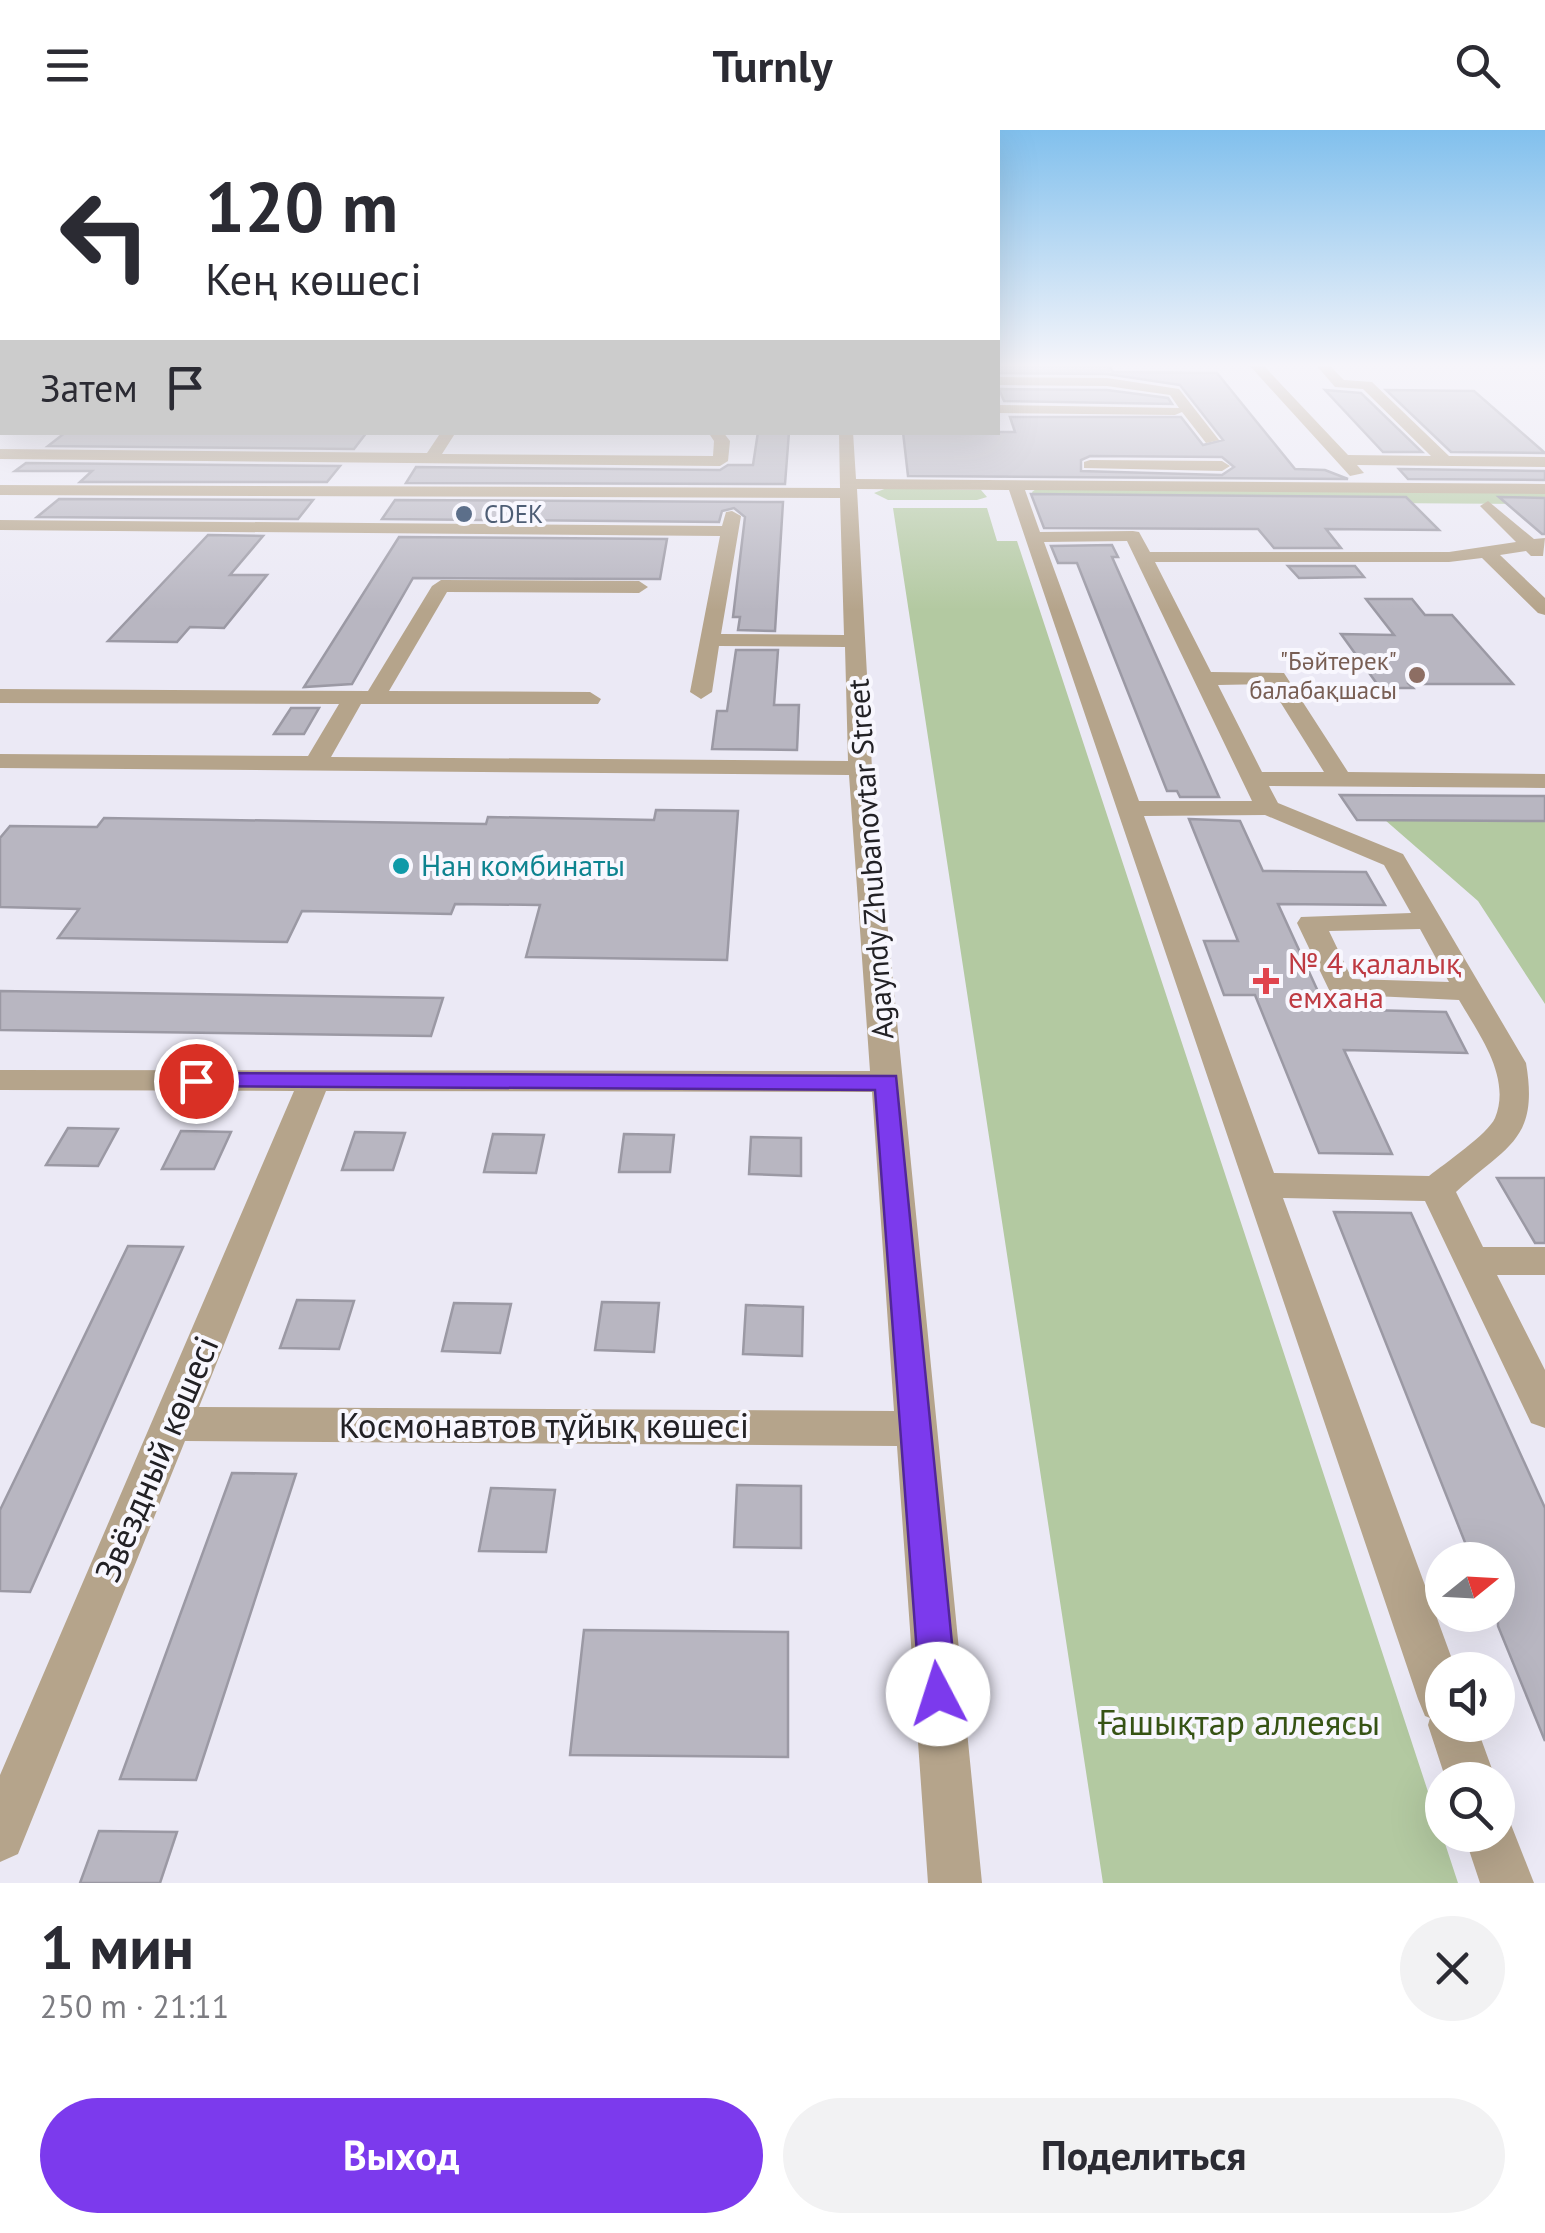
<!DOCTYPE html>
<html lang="ru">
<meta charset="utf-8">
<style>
:root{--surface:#fff;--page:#f2f2f3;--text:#2b2b33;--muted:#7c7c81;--accent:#7c3aed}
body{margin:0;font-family:"PT Sans",sans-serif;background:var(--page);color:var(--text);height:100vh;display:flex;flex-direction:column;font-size:38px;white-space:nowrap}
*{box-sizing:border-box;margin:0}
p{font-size:32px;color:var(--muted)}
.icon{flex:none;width:55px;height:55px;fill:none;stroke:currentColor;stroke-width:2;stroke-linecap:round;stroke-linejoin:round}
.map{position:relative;height:1753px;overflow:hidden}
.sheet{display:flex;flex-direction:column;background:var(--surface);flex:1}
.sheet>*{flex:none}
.banner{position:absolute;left:0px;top:0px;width:1000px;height:305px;box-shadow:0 10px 40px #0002;background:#fff;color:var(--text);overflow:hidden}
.needle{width:65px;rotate:72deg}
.controls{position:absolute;left:1425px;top:1412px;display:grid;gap:20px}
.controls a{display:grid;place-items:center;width:90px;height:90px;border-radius:50%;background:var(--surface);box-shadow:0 10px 40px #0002;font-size:50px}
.pin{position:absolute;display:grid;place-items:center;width:85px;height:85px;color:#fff;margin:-42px;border:5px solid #fff;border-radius:50%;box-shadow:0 2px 10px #0007}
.me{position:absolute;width:110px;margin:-55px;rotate:355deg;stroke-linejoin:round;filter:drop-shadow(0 0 8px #0008)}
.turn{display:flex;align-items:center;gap:35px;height:210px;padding:0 40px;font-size:45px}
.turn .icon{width:130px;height:130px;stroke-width:2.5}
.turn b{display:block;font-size:70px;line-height:85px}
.then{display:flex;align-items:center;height:95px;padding:0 40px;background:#0003;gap:20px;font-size:38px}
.round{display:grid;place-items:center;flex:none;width:105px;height:105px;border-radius:52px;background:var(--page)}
.summary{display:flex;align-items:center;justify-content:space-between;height:170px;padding:0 40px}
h1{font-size:60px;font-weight:600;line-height:75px}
.action{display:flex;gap:20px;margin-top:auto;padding:20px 40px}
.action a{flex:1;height:115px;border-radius:60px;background:var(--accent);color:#fff;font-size:40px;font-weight:600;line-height:115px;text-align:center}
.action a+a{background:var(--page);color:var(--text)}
header{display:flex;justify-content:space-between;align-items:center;height:130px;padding:0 40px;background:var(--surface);font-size:45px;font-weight:600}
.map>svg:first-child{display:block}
.green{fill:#b3c9a1}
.building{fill:#b8b6c1;stroke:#9b99a4;stroke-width:2.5;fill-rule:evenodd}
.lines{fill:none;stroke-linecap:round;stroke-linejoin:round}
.minor{fill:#b5a48b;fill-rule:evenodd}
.route{fill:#7c3aed;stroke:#51269a;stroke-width:2.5}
.service-dot{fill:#5c6f8a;stroke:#f8f7fe;stroke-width:4}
.education-dot{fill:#8d6e63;stroke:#f8f7fe;stroke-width:4}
.culture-dot{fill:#0f9aa8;stroke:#f8f7fe;stroke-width:4}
.health-dot{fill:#e0444e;stroke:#f8f7fe;stroke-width:4}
.labels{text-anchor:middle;stroke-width:8;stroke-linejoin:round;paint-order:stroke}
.far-service-label{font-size:25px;fill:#4e5e75;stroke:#f8f7fe;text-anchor:start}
.far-education-label{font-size:25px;fill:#785e54;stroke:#f8f7fe;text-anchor:end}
.street-label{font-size:30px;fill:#222125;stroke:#f8f7fe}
.culture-label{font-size:30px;fill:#0d838f;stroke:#f8f7fe;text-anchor:start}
.health-label{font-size:30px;fill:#be3a42;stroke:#f8f7fe;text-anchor:start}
.near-street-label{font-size:35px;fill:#222125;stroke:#f8f7fe}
.near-park-label{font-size:35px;fill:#365314;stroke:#f8f7fe}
</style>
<header><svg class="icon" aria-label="menu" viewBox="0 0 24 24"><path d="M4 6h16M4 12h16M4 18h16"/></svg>Turnly<svg class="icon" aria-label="search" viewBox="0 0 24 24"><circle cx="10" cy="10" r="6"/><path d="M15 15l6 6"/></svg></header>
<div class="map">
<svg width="1545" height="1753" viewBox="0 0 1545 1753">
<rect width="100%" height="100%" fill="#ebe9f5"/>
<!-- green -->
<path class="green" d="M 887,358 L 981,360 L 987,367 L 977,370 L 888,370 L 874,363 Z
M 1036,359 L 1545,362 L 1545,374 L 1048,371 L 1034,367 L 1032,362 Z
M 893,378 L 987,378 L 997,411 L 1017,411 L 1458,1753 L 1103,1753 Z
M 1385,690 L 1545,691 L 1545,874 L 1478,771 Z"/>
<!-- building -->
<path class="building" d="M 998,235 L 1109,235 L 1113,242 L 1217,243 L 1295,339 L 1325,340 L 1348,349 L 908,346 L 903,302 L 1015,302 L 1010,287 L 1181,287 L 1203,315 L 1223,310 L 1180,255 L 1107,244 L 998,243 ZM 1090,326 L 1222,327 L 1234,337 L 1222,345 L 1081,341 L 1081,330 Z
M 999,259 L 1107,260 L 1168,268 L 1172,274 L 1004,271 Z
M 1325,260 L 1361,263 L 1422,322 L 1383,322 Z
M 1386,260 L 1474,261 L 1545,323 L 1451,322 Z
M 66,302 L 367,302 L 354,319 L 48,316 Z
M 758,302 L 789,302 L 785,354 L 406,353 L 416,337 L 720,340 L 728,335 L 753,335 Z
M 26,333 L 340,336 L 327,352 L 80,352 L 92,341 L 15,341 Z
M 1399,339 L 1545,341 L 1545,350 L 1408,349 Z
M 1031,364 L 1406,367 L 1439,400 L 1326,399 L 1341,418 L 1274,418 L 1258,399 L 1044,398 Z
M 1499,367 L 1545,368 L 1545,404 L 1542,404 Z
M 59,369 L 313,370 L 298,389 L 37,387 Z
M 395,370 L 783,372 L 775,501 L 738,500 L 740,487 L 733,487 L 745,387 L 734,378 L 722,381 L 719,392 L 382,389 Z
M 208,405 L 263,406 L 230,445 L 267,445 L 224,498 L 190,497 L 177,512 L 108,511 Z
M 399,407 L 667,409 L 660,449 L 413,448 L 352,554 L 304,557 Z
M 1112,415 L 1118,427 L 1112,427 L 1219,667 L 1180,667 L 1177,661 L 1167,661 L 1077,433 L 1058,433 L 1051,416 Z
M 1288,436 L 1355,436 L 1364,447 L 1299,448 Z
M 1366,469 L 1412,469 L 1425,485 L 1452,485 L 1513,554 L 1409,554 L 1413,558 L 1380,558 L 1341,504 L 1394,505 Z
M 736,520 L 778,520 L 774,575 L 799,575 L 797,620 L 712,619 L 717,581 L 727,581 Z
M 291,578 L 319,578 L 304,604 L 274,604 Z
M 1340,665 L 1545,666 L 1545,691 L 1357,690 Z
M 656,680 L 738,681 L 727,830 L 526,827 L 540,775 L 455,774 L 451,784 L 302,781 L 287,812 L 58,808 L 79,779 L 0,777 L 0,708 L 10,696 L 97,697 L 104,688 L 486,694 L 488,687 L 654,690 Z
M 1189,689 L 1240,691 L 1263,741 L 1366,742 L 1385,775 L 1278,774 L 1326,879 L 1446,882 L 1467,923 L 1344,920 L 1392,1024 L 1319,1023 L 1255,865 L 1224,865 L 1204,811 L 1238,811 Z
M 0,861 L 443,868 L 431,906 L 0,900 Z
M 68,998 L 118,999 L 98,1036 L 46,1035 Z
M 181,1001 L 231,1002 L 214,1039 L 162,1039 Z
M 355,1002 L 405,1003 L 393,1040 L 342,1040 Z
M 493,1004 L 544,1005 L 536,1043 L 484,1042 Z
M 624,1004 L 674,1005 L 670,1042 L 619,1042 Z
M 751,1007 L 801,1008 L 801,1046 L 749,1044 Z
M 1497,1048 L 1545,1048 L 1545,1113 L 1535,1113 Z
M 1334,1082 L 1411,1083 L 1545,1378 L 1545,1611 L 1498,1496 L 1498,1430 L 1472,1430 Z
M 128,1116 L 183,1117 L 30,1462 L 0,1461 L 0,1380 Z
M 297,1170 L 354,1171 L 339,1219 L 280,1218 Z
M 602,1172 L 659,1173 L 654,1222 L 595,1220 Z
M 454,1173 L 511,1174 L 500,1223 L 442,1221 Z
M 746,1175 L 803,1177 L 802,1226 L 743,1224 Z
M 232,1343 L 296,1344 L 196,1650 L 120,1649 Z
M 737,1355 L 801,1356 L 801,1418 L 734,1417 Z
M 491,1358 L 555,1360 L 546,1422 L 479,1421 Z
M 584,1500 L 788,1502 L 788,1627 L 570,1625 Z
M 99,1701 L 177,1702 L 160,1753 L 80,1753 Z"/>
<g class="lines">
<!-- minor -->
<path class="minor" d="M 1249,235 L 1263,235 L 1348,325 L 1431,326 L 1363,259 L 1335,257 L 1316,235 L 1329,235 L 1344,250 L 1372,252 L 1449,326 L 1545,327 L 1545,337 L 1357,335 L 1364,343 L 1350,346 Z
M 998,247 L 1107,248 L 1179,259 L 1219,310 L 1206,313 L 1182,282 L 1175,285 L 998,283 L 998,275 L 1179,278 L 1170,265 L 1107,256 L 998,255 Z
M 0,250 L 2,250 L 2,258 L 0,258 Z
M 441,302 L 456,302 L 442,324 L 713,326 L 714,311 L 708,302 L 723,302 L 730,311 L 728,331 L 720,336 L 0,329 L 0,319 L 427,323 Z
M 839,302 L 853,302 L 856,349 L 1545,354 L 1545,364 L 1025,360 L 1040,402 L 1133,401 L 1139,402 L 1150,422 L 1449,422 L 1516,412 L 1480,376 L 1488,371 L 1534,409 L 1545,408 L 1543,426 L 1531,426 L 1526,421 L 1500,425 L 1545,468 L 1545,485 L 1538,483 L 1482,428 L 1449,432 L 1155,432 L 1211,542 L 1284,543 L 1348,642 L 1545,644 L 1545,658 L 1269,656 L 1278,673 L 1403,724 L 1526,933 C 1539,1010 1508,1015 1456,1062 L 1483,1117 L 1545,1117 L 1545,1145 L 1497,1145 L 1545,1240 L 1545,1298 L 1531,1293 L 1425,1071 L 1283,1068 L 1456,1540 L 1442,1540 L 1442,1595 L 1476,1595 L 1496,1650 L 1446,1650 L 1428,1595 L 1430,1588 L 1425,1586 L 1418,1569 L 1009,360 L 857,359 L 872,638 L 982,1753 L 928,1753 L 897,1316 L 185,1311 L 18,1724 L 0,1732 L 0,1645 L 294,961 L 0,960 L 0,940 L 870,941 L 849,645 L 0,638 L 0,624 L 308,626 L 339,574 L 0,573 L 0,559 L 368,561 L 432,456 L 441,450 L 639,451 L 648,457 L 639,463 L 447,462 L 389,561 L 590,562 L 601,569 L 598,574 L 361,574 L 331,627 L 848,631 L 845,517 L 719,516 L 712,562 L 701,569 L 690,562 L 720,406 L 0,400 L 0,390 L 722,396 L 726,382 L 732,381 L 741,386 L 721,504 L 844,505 L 840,368 L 0,365 L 0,355 L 840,358 ZM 1127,411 L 1252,671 L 1139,671 L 1044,412 ZM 1269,554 L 1324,642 L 1262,642 L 1218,555 ZM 1265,685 L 1384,735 L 1411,783 L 1301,787 L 1297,793 L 1331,864 L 1459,870 C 1478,903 1512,947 1495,988 C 1488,1004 1444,1034 1429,1046 L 1274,1043 L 1144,686 ZM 1420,799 L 1449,852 L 1352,849 L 1329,801 ZM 326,961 L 872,962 L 894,1281 L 199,1277 Z
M 1090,330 L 1222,331 L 1230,336 L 1222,341 L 1084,338 L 1084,332 Z
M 1498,1682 L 1508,1687 L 1534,1753 L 1480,1753 L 1464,1705 L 1498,1705 Z"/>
</g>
<!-- sky -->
<linearGradient id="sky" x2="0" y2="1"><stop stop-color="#81c0ed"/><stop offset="0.49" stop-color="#f6f5fa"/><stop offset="1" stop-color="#f6f5fa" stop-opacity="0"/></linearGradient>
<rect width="1545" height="480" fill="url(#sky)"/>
<!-- route -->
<path class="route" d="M 196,943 L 896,946 L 957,1564 L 951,1577 L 938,1582 L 926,1577 L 920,1564 L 875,960 L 187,956 L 184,951 Z"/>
<!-- markers -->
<circle class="service-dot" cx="464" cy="384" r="10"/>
<circle class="education-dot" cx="1417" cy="545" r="10"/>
<circle class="culture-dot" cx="401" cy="736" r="10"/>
<path class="health-dot" d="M1261 836h10v10h10v10h-10v10h-10v-10h-10v-10h10z"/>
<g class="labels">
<!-- far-service labels -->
<g class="far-service-label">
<text x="484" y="393">CDEK</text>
</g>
<!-- far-education labels -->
<g class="far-education-label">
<text x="1397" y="540">"Бәйтерек"<tspan x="1397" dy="29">балабақшасы</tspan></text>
</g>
<!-- street labels -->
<g class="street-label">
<text transform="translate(871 729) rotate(-94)" y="10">Agayndy Zhubanovtar Street</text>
</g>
<!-- culture labels -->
<g class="culture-label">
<text x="421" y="746">Нан комбинаты</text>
</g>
<!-- health labels -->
<g class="health-label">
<text x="1288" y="844">№ 4 қалалық<tspan x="1288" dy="34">емхана</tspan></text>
</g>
<!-- near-street labels -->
<g class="near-street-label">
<text x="544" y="1308">Космонавтов тұйық көшесі</text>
<text transform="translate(157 1329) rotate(-67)" y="12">Звёздный көшесі</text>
</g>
<!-- near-park labels -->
<g class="near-park-label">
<text x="1239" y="1605">Ғашықтар аллеясы</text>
</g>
</g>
</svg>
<div class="controls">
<a><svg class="needle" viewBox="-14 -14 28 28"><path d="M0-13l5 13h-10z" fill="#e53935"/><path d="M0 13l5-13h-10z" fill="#7c7c81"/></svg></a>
<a><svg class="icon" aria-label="sound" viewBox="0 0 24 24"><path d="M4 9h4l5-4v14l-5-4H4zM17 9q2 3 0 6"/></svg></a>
<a><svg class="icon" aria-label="search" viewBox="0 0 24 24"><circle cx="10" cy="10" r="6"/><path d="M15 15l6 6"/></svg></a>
</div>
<div class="pin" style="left:196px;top:951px;background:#d93025"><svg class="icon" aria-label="arrive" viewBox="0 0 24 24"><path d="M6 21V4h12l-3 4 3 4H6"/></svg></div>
<svg class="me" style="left:938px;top:1564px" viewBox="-20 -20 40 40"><circle r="19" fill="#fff"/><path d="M0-13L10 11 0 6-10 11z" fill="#7c3aed"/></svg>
<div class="banner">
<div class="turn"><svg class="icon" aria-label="left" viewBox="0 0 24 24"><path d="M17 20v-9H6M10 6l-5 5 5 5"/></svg><div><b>120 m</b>Кең көшесі</div></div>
<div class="then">Затем<svg class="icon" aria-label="arrive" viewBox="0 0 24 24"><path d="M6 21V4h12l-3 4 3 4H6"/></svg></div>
</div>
</div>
<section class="sheet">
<div class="summary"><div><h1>1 мин</h1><p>250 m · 21:11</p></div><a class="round"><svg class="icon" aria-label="close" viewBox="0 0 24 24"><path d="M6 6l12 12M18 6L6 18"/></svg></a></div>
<div class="action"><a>Выход</a><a>Поделиться</a></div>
</section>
